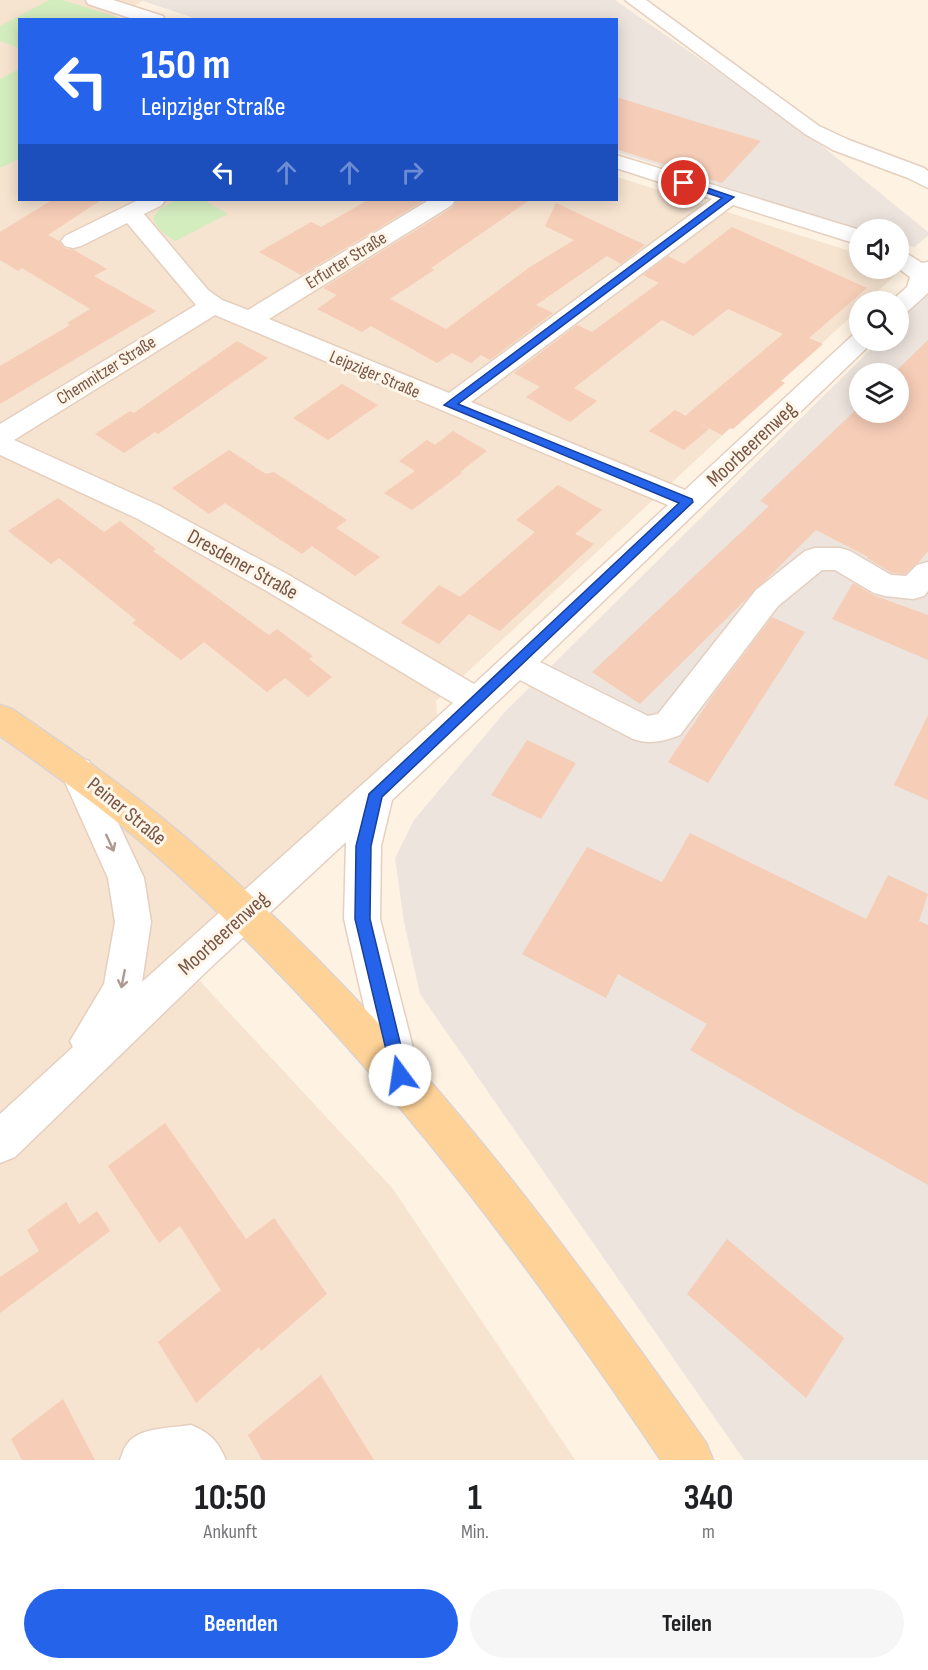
<!DOCTYPE html>
<html lang="de">
<meta charset="utf-8">
<style>
:root{--surface:#fff;--page:#f6f6f6;--text:#202124;--muted:#757577;--accent:#2563eb}
body{margin:0;font-family:"Sofia Sans Condensed",sans-serif;background:var(--page);color:var(--text);height:100vh;display:flex;flex-direction:column;font-size:22px;white-space:nowrap}
*{box-sizing:border-box;margin:0}
p{font-size:20px;color:var(--muted)}
.icon{flex:none;width:33px;height:33px;fill:none;stroke:currentColor;stroke-width:2;stroke-linecap:round;stroke-linejoin:round}
.map{position:relative;height:1460px;overflow:hidden}
.details{display:flex;flex-direction:column;background:var(--surface);flex:1}
.details>*{flex:none}
.banner{position:absolute;left:18px;top:18px;width:600px;height:183px;border-radius:0px;box-shadow:0 3px 15px #0003;background:#2563eb;color:#fff;overflow:hidden}
.fabs{position:absolute;left:849px;top:219px;display:grid;gap:12px}
.fabs a{display:grid;place-items:center;width:60px;height:60px;border-radius:50%;background:var(--surface);box-shadow:0 3px 15px #0003;font-size:30px}
.pin{position:absolute;display:grid;place-items:center;width:51px;height:51px;color:#fff;margin:-26px;border:3px solid #fff;border-radius:50%;box-shadow:0 2px 6px #0007}
.me{position:absolute;width:66px;margin:-33px;rotate:346deg;stroke-linejoin:round;filter:drop-shadow(0 0 4px #0008)}
.turn{display:flex;align-items:center;gap:21px;height:126px;padding:0 24px;font-size:27px}
.turn .icon{width:78px;height:78px;stroke-width:2.5}
.turn b{display:block;font-size:42px;line-height:51px}
.lanes{display:flex;align-items:center;height:57px;padding:0 24px;background:#0003;justify-content:center;gap:30px;direction:ltr}
.lanes .off{opacity:.35}
.eta{display:flex;justify-content:space-evenly;align-items:center;height:102px;text-align:center}
.eta b{font-size:36px;font-weight:700;line-height:42px}
.action{display:flex;gap:12px;margin-top:auto;padding:12px 24px}
.action a{flex:1;height:69px;border-radius:36px;background:var(--accent);color:#fff;font-size:24px;font-weight:700;line-height:69px;text-align:center}
.action a+a{background:var(--page);color:var(--text)}
.map>svg:first-child{display:block}
.residential{fill:#f6e3d0}
.industrial{fill:#ede4dd;fill-rule:evenodd}
.green{fill:#d4edbf}
.building{fill:#f6cdb7}
.lines{fill:none;stroke-linecap:round;stroke-linejoin:round}
.minor-casing{stroke:#e5cfbf;stroke-width:3}
.major-casing{stroke:#dcd3cf;stroke-width:3}
.minor{fill:#fff;fill-rule:evenodd}
.major{fill:#ffd398;fill-rule:evenodd}
.oneway{stroke:#ae9990}
.route{fill:#2563eb;stroke:#184099;stroke-width:1.5}
.labels{text-anchor:middle;stroke-width:6;stroke-linejoin:round;paint-order:stroke}
.far-street-label{font-size:18px;fill:#785546;stroke:#fff6ea}
.street-label{font-size:21px;fill:#785546;stroke:#fff6ea}
</style>
<div class="map">
<svg width="928" height="1460" viewBox="0 0 928 1460">
<rect width="100%" height="100%" fill="#fef2e2"/>
<!-- residential -->
<path class="residential" d="M 0,0 L 145,0 L 114,16 L 123,19 L 20,20 L 20,200 L 616,200 L 617,177 L 859,254 L 860,268 L 903,268 L 867,301 L 860,302 L 859,309 L 436,701 L 438,737 L 198,979 L 393,1189 L 575,1460 L 0,1460 Z"/>
<!-- industrial -->
<path class="industrial" d="M 145,0 L 615,0 L 805,132 L 928,232 L 928,236 L 914,247 L 899,242 L 898,230 L 859,230 L 617,152 L 616,20 L 200,20 L 143,1 Z
M 928,292 L 928,1460 L 744,1460 L 420,994 L 404,922 L 395,858 L 414,820 L 504,713 L 879,341 L 898,340 L 899,321 ZM 860,374 L 898,374 L 898,412 L 860,412 Z"/>
<!-- green -->
<path class="green" d="M 49,0 L 62,0 L 123,19 L 20,20 L 19,48 L 0,41 L 0,26 Z
M 19,69 L 19,159 L 0,168 L 0,79 Z
M 176,200 L 204,200 L 228,214 L 175,241 C 148,223 145,215 176,200 Z"/>
<!-- building -->
<path class="building" d="M 616,97 L 700,123 L 761,141 L 722,183 L 616,149 Z
M 52,200 L 101,200 L 48,235 L 59,241 L 64,248 L 74,250 L 107,269 L 94,276 L 156,311 L 0,404 L 0,366 L 70,325 L 67,323 L 90,309 L 22,268 L 18,271 L 0,260 L 0,232 Z
M 368,200 L 425,200 L 301,275 L 259,252 L 311,222 L 321,227 Z
M 457,200 L 530,200 L 431,268 L 434,270 L 390,299 L 446,329 L 530,267 L 574,240 L 545,226 L 556,203 L 645,245 L 621,264 L 607,256 L 536,305 L 553,313 L 490,360 L 481,355 L 471,363 L 452,353 L 437,363 L 371,326 L 362,332 L 317,309 L 337,295 L 323,288 L 453,207 Z
M 732,227 L 867,288 L 809,338 L 823,344 L 781,381 L 785,383 L 733,429 L 730,428 L 722,435 L 685,416 L 783,334 L 728,309 L 693,336 L 662,320 L 574,388 L 597,401 L 570,422 L 526,397 L 540,387 L 514,373 L 577,325 L 592,332 L 659,283 L 643,275 L 668,256 L 684,264 Z
M 928,340 L 928,551 L 918,563 L 905,574 L 892,573 L 867,558 L 868,557 L 816,530 L 640,704 L 592,672 L 769,506 L 760,501 L 860,406 L 860,412 L 898,412 L 898,374 L 893,374 Z
M 237,341 L 268,358 L 158,434 L 155,432 L 124,453 L 95,434 L 130,411 L 134,413 Z
M 342,384 L 378,405 L 328,440 L 293,418 Z
M 675,410 L 709,429 L 684,450 L 649,431 Z
M 453,431 L 487,451 L 460,472 L 462,473 L 412,510 L 384,493 L 415,471 L 399,461 L 427,440 L 435,445 Z
M 229,450 L 266,474 L 274,472 L 347,520 L 336,528 L 380,557 L 355,576 L 312,546 L 302,554 L 225,503 L 209,514 L 172,488 Z
M 558,485 L 602,510 L 575,534 L 594,544 L 500,631 L 469,614 L 439,644 L 401,623 L 439,585 L 460,597 L 535,532 L 516,520 Z
M 58,498 L 104,532 L 120,521 L 156,549 L 153,551 L 269,635 L 277,629 L 313,656 L 309,659 L 332,677 L 308,697 L 285,678 L 267,692 L 204,642 L 181,660 L 132,623 L 136,620 L 59,558 L 51,564 L 8,531 Z
M 853,583 L 873,595 L 928,615 L 928,660 L 832,619 Z
M 772,617 L 805,632 L 708,783 L 668,762 L 713,695 Z
M 928,715 L 928,800 L 894,785 Z
M 527,740 L 576,763 L 541,819 L 491,795 Z
M 690,833 L 866,919 L 888,875 L 928,894 L 919,921 L 928,925 L 928,1185 L 795,1111 L 690,1050 L 707,1024 L 618,974 L 606,998 L 522,954 L 587,847 L 662,882 Z
M 165,1123 L 246,1239 L 274,1218 L 327,1294 L 261,1351 L 259,1347 L 196,1403 L 158,1342 L 221,1290 L 180,1226 L 159,1243 L 108,1166 Z
M 66,1202 L 79,1224 L 97,1211 L 110,1231 L 0,1313 L 0,1277 L 39,1251 L 27,1230 Z
M 727,1239 L 844,1338 L 806,1398 L 687,1294 Z
M 321,1375 L 374,1460 L 262,1460 L 248,1435 Z
M 63,1399 L 95,1460 L 22,1460 L 11,1439 Z"/>
<g class="lines">
<!-- minor casing -->
<g class="minor-casing">
<path id="minor" d="M 86,0 L 113,0 L 163,16 L 165,20 L 136,20 L 88,4 Z
M 625,0 L 646,0 L 819,126 L 849,140 L 924,168 L 928,171 L 928,188 L 908,178 L 833,150 L 805,134 Z
M 616,155 L 860,230 L 860,245 L 733,205 L 471,402 L 685,490 L 854,334 L 860,333 L 860,340 L 875,340 L 540,662 L 648,716 L 658,714 L 756,590 L 805,551 L 815,548 L 840,548 L 850,551 L 891,575 L 906,576 L 917,565 L 928,562 L 928,591 L 924,596 L 913,599 L 885,596 L 874,593 L 835,570 L 822,570 L 778,606 L 680,735 C 664,741 649,745 633,739 L 520,680 L 392,800 L 381,846 L 380,919 L 420,1075 L 414,1089 L 400,1095 L 386,1089 L 380,1075 L 344,919 L 346,842 L 208,970 L 15,1157 L 0,1163 L 0,1114 L 73,1047 L 70,1041 L 104,984 L 115,922 L 108,878 L 60,771 L 65,761 L 77,757 L 89,761 L 144,878 L 151,922 L 142,982 L 453,703 L 265,590 L 138,519 L 0,455 L 0,424 L 196,305 L 127,223 L 81,246 L 73,248 L 65,246 L 61,241 L 65,236 L 138,200 L 165,200 L 162,205 L 144,214 L 208,290 L 222,300 L 248,310 L 429,200 L 455,200 L 452,205 L 269,319 L 449,393 L 712,199 L 616,168 ZM 215,315 L 668,505 L 474,684 L 287,574 L 158,505 L 14,440 Z
M 898,251 L 906,253 L 922,263 L 928,262 L 928,293 L 907,312 L 898,314 L 898,302 L 890,302 L 907,287 L 910,277 L 898,268 Z
M 191,1425 C 210,1433 218,1441 226,1460 L 120,1460 C 122,1455 124,1447 128,1443 C 140,1427 173,1428 191,1425 Z"/>
</g>
<!-- major casing -->
<g class="major-casing">
<path id="major" d="M 0,705 L 12,709 C 69,748 127,788 180,833 C 390,1008 550,1221 706,1443 L 713,1460 L 661,1460 C 514,1241 355,1032 157,856 C 108,812 54,774 0,736 Z"/>
</g>
<!-- minor -->
<use href="#minor" class="minor"/>
<!-- major -->
<use href="#major" class="major"/>
</g>
<!-- one-way arrows -->
<defs><path id="oneway-shaft" d="M-6 0H5M1.5-3L5.5 0L1.5 3" fill="none" stroke-width="1.6" stroke-linecap="round" stroke-linejoin="round" transform="scale(1.5)"/></defs>
<g class="oneway">
<use href="#oneway-shaft" transform="translate(110 843) rotate(65)"/>
<use href="#oneway-shaft" transform="translate(123 979) rotate(101)"/>
</g>
<!-- route -->
<path class="route" d="M 681,181 L 687,181 L 734,197 L 458,404 L 692,499 L 693,502 L 382,797 L 371,846 L 370,919 L 408,1075 L 406,1080 L 400,1083 L 394,1080 L 392,1075 L 355,919 L 356,846 L 369,794 L 679,503 L 444,405 L 722,198 L 681,184 Z"/>
<g class="labels">
<!-- far-street labels -->
<g class="far-street-label">
<text transform="translate(346 260) rotate(-32)" y="6">Erfurter Straße</text>
<text transform="translate(106 370) rotate(-32)" y="6">Chemnitzer Straße</text>
<text transform="translate(375 374) rotate(23)" y="6">Leipziger Straße</text>
</g>
<!-- street labels -->
<g class="street-label">
<text transform="translate(751 444) rotate(-43)" y="7">Moorbeerenweg</text>
<text transform="translate(243 564) rotate(29)" y="7">Dresdener Straße</text>
<text transform="translate(127 811) rotate(39)" y="7">Peiner Straße</text>
<text transform="translate(223 933) rotate(-42)" y="7">Moorbeerenweg</text>
</g>
</g>
</svg>
<div class="fabs">
<a><svg class="icon" aria-label="sound" viewBox="0 0 24 24"><path d="M4 9h4l5-4v14l-5-4H4zM17 9q2 3 0 6"/></svg></a>
<a><svg class="icon" aria-label="search" viewBox="0 0 24 24"><circle cx="10" cy="10" r="6"/><path d="M15 15l6 6"/></svg></a>
<a><svg class="icon" aria-label="layers" viewBox="0 0 24 24"><path d="M12 4l9 5-9 5-9-5zM3 14l9 5 9-5"/></svg></a>
</div>
<div class="pin" style="left:684px;top:183px;background:#d93025"><svg class="icon" aria-label="arrive" viewBox="0 0 24 24"><path d="M6 21V4h12l-3 4 3 4H6"/></svg></div>
<svg class="me" style="left:400px;top:1075px" viewBox="-20 -20 40 40"><circle r="19" fill="#fff"/><path d="M0-13L10 11 0 6-10 11z" fill="#2563eb"/></svg>
<div class="banner">
<div class="turn"><svg class="icon" aria-label="left" viewBox="0 0 24 24"><path d="M17 20v-9H6M10 6l-5 5 5 5"/></svg><div><b>150 m</b>Leipziger Straße</div></div>
<div class="lanes"><svg class="icon" aria-label="left" viewBox="0 0 24 24"><path d="M17 20v-9H6M10 6l-5 5 5 5"/></svg><svg class="icon off" aria-label="ahead" viewBox="0 0 24 24"><path d="M12 20V5M6 11l6-6 6 6"/></svg><svg class="icon off" aria-label="ahead" viewBox="0 0 24 24"><path d="M12 20V5M6 11l6-6 6 6"/></svg><svg class="icon off" aria-label="right" viewBox="0 0 24 24"><path d="M7 20v-9h11M14 6l5 5-5 5"/></svg></div>
</div>
</div>
<section class="details">
<div class="eta">
<div><b>10:50</b><p>Ankunft</p></div>
<div><b>1</b><p>Min.</p></div>
<div><b>340</b><p>m</p></div>
</div>
<div class="action"><a>Beenden</a><a>Teilen</a></div>
</section>
